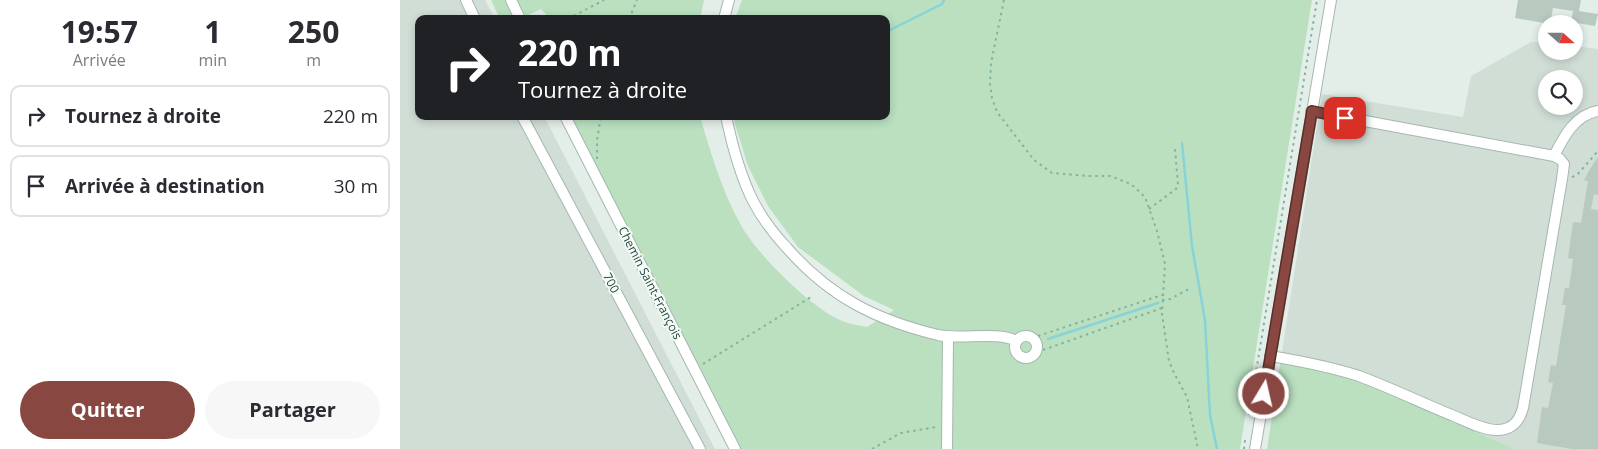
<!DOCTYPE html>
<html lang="fr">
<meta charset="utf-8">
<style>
:root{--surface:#fff;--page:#f7f7f7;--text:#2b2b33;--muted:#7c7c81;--line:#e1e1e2;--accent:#894741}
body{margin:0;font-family:"Open Sans",sans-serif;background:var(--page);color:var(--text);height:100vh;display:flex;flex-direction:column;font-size:19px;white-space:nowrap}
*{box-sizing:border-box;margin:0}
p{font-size:16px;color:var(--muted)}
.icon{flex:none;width:28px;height:28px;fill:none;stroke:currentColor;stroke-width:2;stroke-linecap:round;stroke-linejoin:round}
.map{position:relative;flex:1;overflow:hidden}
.side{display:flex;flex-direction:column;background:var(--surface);width:400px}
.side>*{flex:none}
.hud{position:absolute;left:15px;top:15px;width:475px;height:105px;border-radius:10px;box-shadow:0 2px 8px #0003;background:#202124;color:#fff;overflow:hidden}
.needle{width:32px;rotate:111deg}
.fabs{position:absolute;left:1138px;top:15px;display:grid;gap:10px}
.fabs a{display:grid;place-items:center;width:45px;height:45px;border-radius:50%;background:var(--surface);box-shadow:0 2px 8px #0003;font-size:25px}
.pin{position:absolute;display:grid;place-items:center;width:42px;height:42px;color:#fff;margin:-21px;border-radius:10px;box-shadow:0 2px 8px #0006}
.me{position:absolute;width:55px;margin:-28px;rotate:9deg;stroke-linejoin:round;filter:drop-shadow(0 0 4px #0008)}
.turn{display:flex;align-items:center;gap:18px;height:105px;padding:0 20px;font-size:22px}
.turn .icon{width:65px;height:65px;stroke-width:2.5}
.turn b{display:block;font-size:35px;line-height:42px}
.eta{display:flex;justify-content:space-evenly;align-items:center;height:85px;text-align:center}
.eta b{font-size:30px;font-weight:700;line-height:35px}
.cta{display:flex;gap:10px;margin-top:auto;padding:10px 20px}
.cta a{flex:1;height:58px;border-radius:30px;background:var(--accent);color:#fff;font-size:20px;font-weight:700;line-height:58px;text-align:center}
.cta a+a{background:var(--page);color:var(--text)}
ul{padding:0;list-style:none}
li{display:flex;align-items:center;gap:15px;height:62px;margin:0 10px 8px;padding:0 10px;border:2px solid var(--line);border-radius:10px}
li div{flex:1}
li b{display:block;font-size:19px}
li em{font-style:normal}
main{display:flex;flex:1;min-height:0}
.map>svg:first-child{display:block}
.built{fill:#d1ded6;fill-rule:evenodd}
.green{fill:#bae0c0}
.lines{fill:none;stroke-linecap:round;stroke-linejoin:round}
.stream{stroke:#87d3d7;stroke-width:2.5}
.building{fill:#b8c9c0}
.minor-casing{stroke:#a5b7af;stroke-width:12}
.path{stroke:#81b49e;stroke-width:2;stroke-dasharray:2.5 4;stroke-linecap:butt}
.minor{stroke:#fff;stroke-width:10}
.route-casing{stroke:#592e2a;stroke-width:12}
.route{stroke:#894741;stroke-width:9}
.labels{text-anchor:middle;stroke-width:4;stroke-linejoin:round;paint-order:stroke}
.street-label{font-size:12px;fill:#214135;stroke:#f4faf6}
</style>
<main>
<section class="side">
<div class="eta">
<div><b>19:57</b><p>Arrivée</p></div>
<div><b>1</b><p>min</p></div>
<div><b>250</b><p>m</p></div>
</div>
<ul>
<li><svg class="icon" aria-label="right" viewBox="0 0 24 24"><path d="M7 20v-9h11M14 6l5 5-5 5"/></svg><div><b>Tournez à droite</b></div><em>220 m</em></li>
<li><svg class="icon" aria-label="arrive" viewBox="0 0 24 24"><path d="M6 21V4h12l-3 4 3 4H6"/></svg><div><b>Arrivée à destination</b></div><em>30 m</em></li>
</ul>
<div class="cta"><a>Quitter</a><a>Partager</a></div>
</section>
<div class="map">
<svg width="1198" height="449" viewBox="0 0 1198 449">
<rect width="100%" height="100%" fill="#e3eee8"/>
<!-- built -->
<path class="built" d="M 0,0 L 85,0 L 95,19 L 19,19 L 19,116 L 144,116 L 315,449 L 0,449 Z
M 1131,42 L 1146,43 L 1146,51 L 1174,51 L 1174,46 L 1198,49 L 1198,449 L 1115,449 L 960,381 L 881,358 L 922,94 L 1063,117 L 1071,76 ZM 1146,79 L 1174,79 L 1174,106 L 1146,106 Z"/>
<!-- green -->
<path class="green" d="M 91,0 L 304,0 L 300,19 L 150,19 L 141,9 L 120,19 L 100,19 Z
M 342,0 L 912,0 L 840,449 L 341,449 L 165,116 L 300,116 C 311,154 322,192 342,227 C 358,255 406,302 434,317 C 444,323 456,325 467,327 L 494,310 L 464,296 L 398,247 L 368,206 L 348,166 L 335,124 L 334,116 L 486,116 L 486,19 L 335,19 Z
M 881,358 L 960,381 L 1115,449 L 867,449 Z"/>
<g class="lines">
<!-- stream -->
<path class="stream" d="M 486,32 L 542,4 L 544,0
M 782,143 L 792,246 L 805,320 L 810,415 L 817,449
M 648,339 L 758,303"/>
</g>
<!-- building -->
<path class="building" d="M 1118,0 L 1181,0 L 1179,11 L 1198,14 L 1195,26 L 1171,22 L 1173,11 L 1153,8 L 1150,24 L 1115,18 Z
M 1198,157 L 1198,195 L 1194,194 L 1191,209 L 1198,210 L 1198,449 L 1172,449 L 1137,443 L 1142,407 L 1148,408 L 1153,383 L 1148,382 L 1151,365 L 1156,366 L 1166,305 L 1162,305 L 1165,288 L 1169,288 L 1173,259 L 1168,258 L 1173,222 L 1181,223 L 1188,181 L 1184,180 L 1190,169 Z"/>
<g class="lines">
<!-- minor casing -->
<g class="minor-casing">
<path id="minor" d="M 66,0 L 75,19
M 111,0 L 120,19
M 324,19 L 329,0
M 122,116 L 300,449
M 165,116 L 335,449
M 326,116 C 332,145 339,172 352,199 C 361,217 374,234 387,248 C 430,297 476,320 538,335 C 562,340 596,331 617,341
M 1154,156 C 1164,136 1175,115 1198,111
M615 347a11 11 0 1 1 22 0a11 11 0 1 1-22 0Z
M 870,356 C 900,361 930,367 959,376 C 991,388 1022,403 1054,416 C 1066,421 1083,430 1097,430 C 1112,430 1119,422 1123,408 L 1162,179 L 1164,164 L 1160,159 L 1154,156 L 911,111
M 547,449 L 548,337
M 855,449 L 931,0"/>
</g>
<!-- path -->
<path class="path" d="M 604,0 L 591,63 L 590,84 L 592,98 L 597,112 L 634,160 L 652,173 L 689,176 L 710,176 L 731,184 L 745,197 L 757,231 L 765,264 L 762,314 L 769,361 L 774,373 L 787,397 L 798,449
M 168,19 L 204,0
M 229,19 L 237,0
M 197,159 L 197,140 L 201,116
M 1172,177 L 1177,175 L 1198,151
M 749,209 L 776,189 L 778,185 L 775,149
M 762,300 L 770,299 L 789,289
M 638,336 L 762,295
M 643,350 L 762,308
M 303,364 L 411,297
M 849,415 L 917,0
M 472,449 L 501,433 L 536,427
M 844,449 L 845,440"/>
<!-- minor -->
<use href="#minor" class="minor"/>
</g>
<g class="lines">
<!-- route casing -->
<g class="route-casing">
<path id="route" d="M 864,394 L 912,111 L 945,118"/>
</g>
<!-- route -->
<use href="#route" class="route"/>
</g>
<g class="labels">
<!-- street labels -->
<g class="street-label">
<text transform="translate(211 283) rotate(62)" y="4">700</text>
<text transform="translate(250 283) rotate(63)" y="4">Chemin Saint-François</text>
</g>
</g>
</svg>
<div class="fabs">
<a><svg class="needle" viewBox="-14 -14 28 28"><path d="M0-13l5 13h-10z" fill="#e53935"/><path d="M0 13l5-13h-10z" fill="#7c7c81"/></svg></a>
<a><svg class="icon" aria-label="search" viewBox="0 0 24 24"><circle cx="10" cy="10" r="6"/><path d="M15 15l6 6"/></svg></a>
</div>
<div class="pin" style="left:945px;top:118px;background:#d93025"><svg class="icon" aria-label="arrive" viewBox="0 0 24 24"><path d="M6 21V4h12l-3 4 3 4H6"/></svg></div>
<svg class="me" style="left:864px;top:394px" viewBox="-20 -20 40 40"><circle r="17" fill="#894741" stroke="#fff" stroke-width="3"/><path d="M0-11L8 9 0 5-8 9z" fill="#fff"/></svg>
<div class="hud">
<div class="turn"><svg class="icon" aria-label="right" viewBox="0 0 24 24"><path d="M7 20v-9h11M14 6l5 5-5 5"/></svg><div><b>220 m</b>Tournez à droite</div></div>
</div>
</div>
</main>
